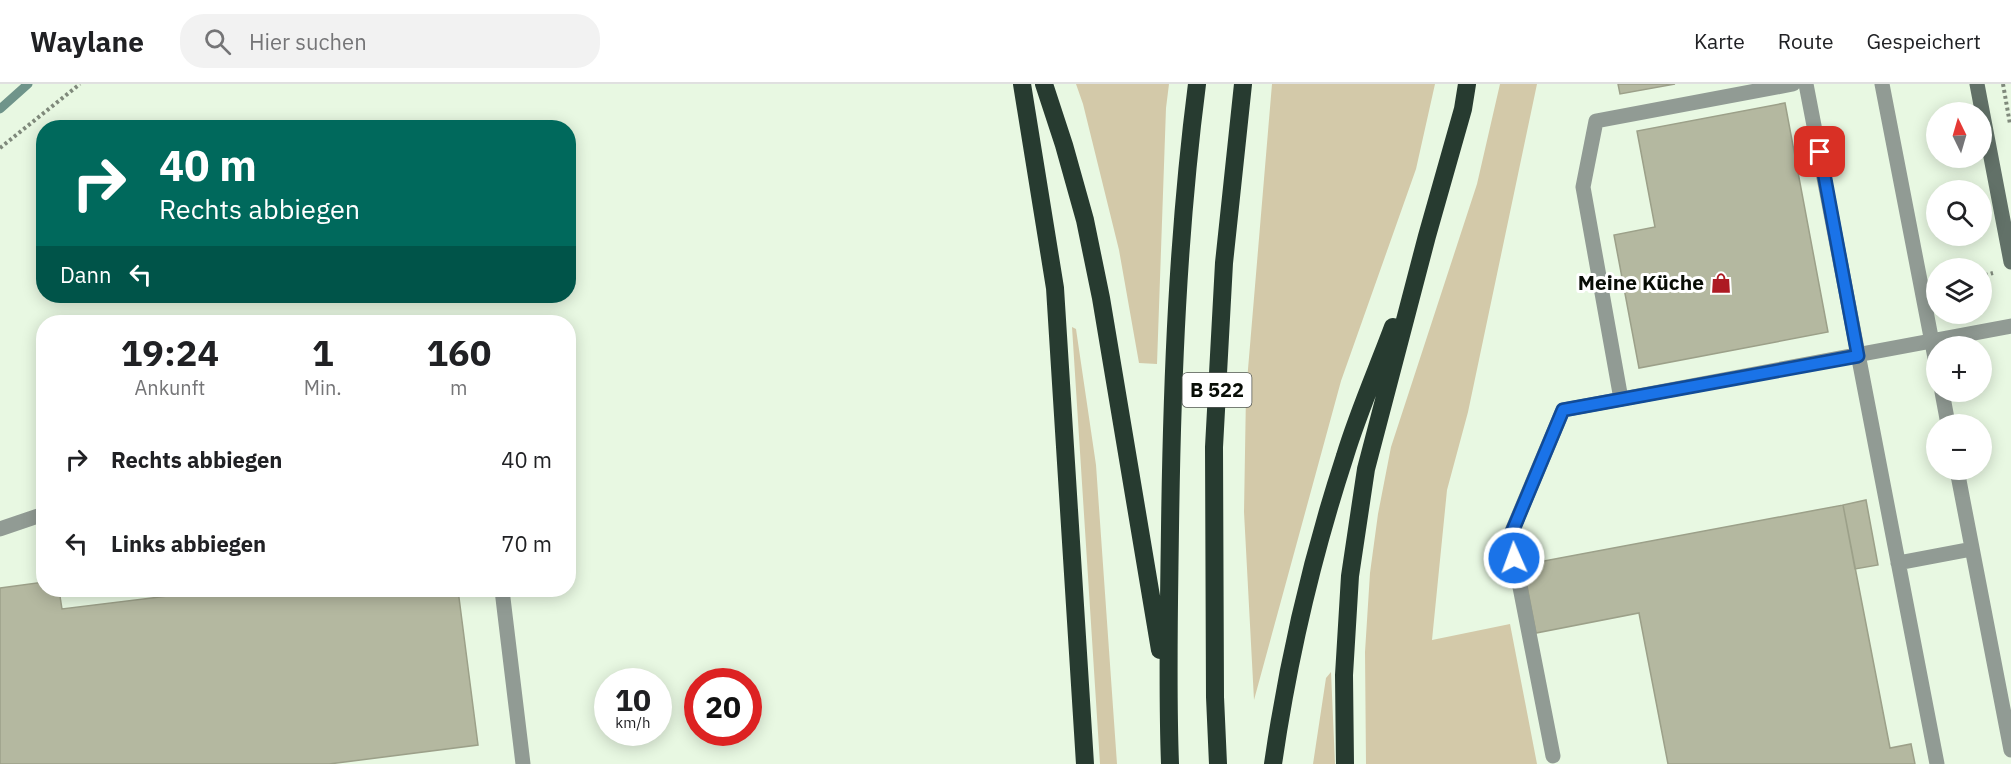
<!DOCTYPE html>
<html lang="de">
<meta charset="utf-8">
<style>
:root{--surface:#fff;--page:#f2f2f2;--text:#202124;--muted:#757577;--line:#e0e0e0}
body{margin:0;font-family:"IBM Plex Sans",sans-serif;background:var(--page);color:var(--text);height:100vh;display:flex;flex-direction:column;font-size:22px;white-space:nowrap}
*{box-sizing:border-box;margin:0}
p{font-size:20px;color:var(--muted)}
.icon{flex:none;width:33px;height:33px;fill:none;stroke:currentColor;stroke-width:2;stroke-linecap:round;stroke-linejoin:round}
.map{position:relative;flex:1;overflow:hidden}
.panel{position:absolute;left:36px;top:231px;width:540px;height:282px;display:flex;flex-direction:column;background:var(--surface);border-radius:24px;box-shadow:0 3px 15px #0003}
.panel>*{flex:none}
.banner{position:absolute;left:36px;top:36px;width:540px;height:183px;border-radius:24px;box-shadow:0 3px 15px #0003;background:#00695c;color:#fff;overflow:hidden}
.needle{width:39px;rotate:355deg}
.buttons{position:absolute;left:1926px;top:18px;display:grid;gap:12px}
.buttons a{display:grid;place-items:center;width:66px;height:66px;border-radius:50%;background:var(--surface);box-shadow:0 3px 15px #0003;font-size:30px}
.speed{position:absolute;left:594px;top:584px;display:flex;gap:12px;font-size:30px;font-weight:700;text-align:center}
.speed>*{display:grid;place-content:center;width:78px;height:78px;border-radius:50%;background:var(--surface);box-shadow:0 3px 15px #0003;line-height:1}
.speed small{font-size:15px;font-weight:400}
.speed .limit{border:9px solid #d22;background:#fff;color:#111}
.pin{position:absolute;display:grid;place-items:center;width:51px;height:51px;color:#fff;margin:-26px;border-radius:12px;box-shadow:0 3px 9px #0006}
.me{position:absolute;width:66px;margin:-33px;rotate:358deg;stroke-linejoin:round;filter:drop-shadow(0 0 4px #0008)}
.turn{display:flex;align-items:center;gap:21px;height:126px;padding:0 24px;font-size:27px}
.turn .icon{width:78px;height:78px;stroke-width:2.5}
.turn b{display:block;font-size:42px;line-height:51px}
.then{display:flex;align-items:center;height:57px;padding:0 24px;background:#0003;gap:12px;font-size:22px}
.eta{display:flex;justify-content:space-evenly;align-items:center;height:102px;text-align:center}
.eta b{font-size:36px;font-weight:800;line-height:42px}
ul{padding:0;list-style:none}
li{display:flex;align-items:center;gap:18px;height:84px;padding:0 24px}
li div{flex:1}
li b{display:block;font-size:22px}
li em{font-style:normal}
header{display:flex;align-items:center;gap:36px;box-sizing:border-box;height:84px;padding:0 30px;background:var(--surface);border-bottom:2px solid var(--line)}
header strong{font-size:28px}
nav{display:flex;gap:33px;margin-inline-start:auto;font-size:21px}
.search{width:420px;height:54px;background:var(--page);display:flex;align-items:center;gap:15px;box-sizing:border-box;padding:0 21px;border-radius:24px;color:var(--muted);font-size:22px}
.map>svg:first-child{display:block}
.green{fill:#d3c9a9}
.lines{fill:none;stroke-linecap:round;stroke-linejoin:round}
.stream{stroke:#6f948a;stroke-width:9}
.building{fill:#b4b8a0;stroke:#9ca089;stroke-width:1.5}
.path{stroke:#7f897b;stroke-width:4;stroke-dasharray:3 3;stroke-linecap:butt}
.lane{stroke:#919b94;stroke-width:15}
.secondary{stroke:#627168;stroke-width:15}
.highway{stroke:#273b30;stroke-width:18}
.route-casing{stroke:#114b97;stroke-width:15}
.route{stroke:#1a73e8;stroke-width:10}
.labels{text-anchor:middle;stroke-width:6;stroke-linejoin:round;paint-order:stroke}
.shield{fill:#fff;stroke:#525651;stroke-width:1.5}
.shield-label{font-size:20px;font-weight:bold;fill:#080d06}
.poi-label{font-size:21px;font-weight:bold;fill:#080d06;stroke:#fff;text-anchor:end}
</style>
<header>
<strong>Waylane</strong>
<div class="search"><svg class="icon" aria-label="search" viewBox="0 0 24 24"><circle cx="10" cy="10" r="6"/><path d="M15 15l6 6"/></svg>Hier suchen</div>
<nav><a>Karte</a><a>Route</a><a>Gespeichert</a></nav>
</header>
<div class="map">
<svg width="2011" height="680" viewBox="0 0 2011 680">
<rect width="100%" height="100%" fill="#e8f8e2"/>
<!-- green -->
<path class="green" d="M 1076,0 L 1169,0 L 1166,24 L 1157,280 L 1139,279 L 1119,166 L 1083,20 Z
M 1272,0 L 1435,0 L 1416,85 L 1341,297 L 1254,616 L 1244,428 L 1246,309 Z
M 1500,0 L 1537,0 L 1468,328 L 1447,406 L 1432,556 L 1510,540 L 1537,680 L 1366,680 L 1365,568 L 1370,489 L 1378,430 L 1391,363 L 1477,100 Z
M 1072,243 L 1076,245 L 1096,381 L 1117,680 L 1100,680 Z
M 1331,588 L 1335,680 L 1313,680 L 1326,594 Z"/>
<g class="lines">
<!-- stream -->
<path class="stream" d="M 0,25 L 28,0"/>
</g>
<!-- building -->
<path class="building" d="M 1618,0 L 1675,0 L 1620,10 Z
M 1785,19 L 1828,248 L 1639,284 L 1614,151 L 1655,143 L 1637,47 Z
M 1866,416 L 1878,481 L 1855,485 L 1843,421 Z
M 1843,421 L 1890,664 L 1911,660 L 1915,680 L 1668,680 L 1639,529 L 1536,549 L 1523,481 Z
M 44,498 L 44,506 L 59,506 L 62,525 L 217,506 L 458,506 L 478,661 L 329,680 L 0,680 L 0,504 Z"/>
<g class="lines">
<!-- path -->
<path class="path" d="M 2003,0 L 2010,40
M 0,64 L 80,0
M 1982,195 L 1982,192 L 1993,189"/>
<!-- lane -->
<path class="lane" d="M 1806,0 L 1937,680
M 1882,0 L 1936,279
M 1942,308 L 1948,340
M 1621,315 L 1583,103 L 1596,37 L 1793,0
M 1957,386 L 2011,666
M 0,445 L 44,430
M 1898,479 L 1972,465
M 502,506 L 523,680
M 1553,672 L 1510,452 L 1563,326 L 2011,242"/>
<!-- secondary -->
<path class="secondary" d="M 1977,0 L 2011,178"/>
<!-- highway -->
<path class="highway" d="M 1022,0 L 1055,204 L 1085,680
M 1044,0 L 1064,61 L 1085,136 L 1101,214 L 1160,566
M 1170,680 C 1167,601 1169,523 1170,444 C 1172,295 1178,147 1197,0
M 1218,680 L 1215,613 L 1214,363 L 1224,179 L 1243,0
M 1273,680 C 1288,576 1312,473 1345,372 C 1358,329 1377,286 1393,243
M 1345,680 L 1344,591 L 1350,492 L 1366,385 L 1427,152 L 1463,25 L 1467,0"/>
</g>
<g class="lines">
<!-- route casing -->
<g class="route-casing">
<path id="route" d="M 1514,474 L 1510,453 L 1563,326 L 1858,272 L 1820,68"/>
</g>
<!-- route -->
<use href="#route" class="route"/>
</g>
<!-- icons -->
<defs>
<g id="shop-bare" transform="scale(1.62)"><path d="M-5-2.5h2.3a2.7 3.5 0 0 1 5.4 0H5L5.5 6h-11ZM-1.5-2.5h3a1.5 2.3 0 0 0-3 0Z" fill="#ad1a23" stroke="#fff" stroke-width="2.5" paint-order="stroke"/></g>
</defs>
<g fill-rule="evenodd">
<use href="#shop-bare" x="1721" y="199"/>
</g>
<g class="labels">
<!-- shield labels -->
<rect class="shield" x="1182.5" y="289" width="69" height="34" rx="4.5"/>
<g class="shield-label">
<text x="1217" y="313">B 522</text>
</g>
<!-- poi labels -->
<g class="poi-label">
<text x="1704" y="206">Meine Küche</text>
</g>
</g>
</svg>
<div class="buttons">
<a><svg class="needle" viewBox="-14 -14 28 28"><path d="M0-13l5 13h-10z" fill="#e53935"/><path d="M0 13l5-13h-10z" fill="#757577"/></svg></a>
<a><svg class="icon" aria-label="search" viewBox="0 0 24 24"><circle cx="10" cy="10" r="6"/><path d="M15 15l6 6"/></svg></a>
<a><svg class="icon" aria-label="layers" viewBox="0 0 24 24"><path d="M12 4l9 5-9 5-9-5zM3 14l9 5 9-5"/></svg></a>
<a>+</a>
<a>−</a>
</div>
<div class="speed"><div>10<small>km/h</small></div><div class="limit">20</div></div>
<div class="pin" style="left:1820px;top:68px;background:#d93025"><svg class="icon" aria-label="arrive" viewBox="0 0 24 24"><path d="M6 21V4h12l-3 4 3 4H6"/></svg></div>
<svg class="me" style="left:1514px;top:474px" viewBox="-20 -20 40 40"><circle r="17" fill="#1a73e8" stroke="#fff" stroke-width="3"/><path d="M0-11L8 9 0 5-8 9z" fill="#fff"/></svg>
<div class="banner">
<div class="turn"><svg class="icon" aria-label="right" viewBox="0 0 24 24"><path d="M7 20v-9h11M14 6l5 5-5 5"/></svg><div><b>40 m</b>Rechts abbiegen</div></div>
<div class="then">Dann<svg class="icon" aria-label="left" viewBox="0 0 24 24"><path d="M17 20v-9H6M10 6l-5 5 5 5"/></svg></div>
</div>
<section class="panel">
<div class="eta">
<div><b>19:24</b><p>Ankunft</p></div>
<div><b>1</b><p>Min.</p></div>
<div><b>160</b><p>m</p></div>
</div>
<ul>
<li><svg class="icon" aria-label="right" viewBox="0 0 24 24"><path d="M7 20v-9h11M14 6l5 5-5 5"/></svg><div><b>Rechts abbiegen</b></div><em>40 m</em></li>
<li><svg class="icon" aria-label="left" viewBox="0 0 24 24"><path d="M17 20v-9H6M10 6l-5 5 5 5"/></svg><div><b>Links abbiegen</b></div><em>70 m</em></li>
</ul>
</section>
</div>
